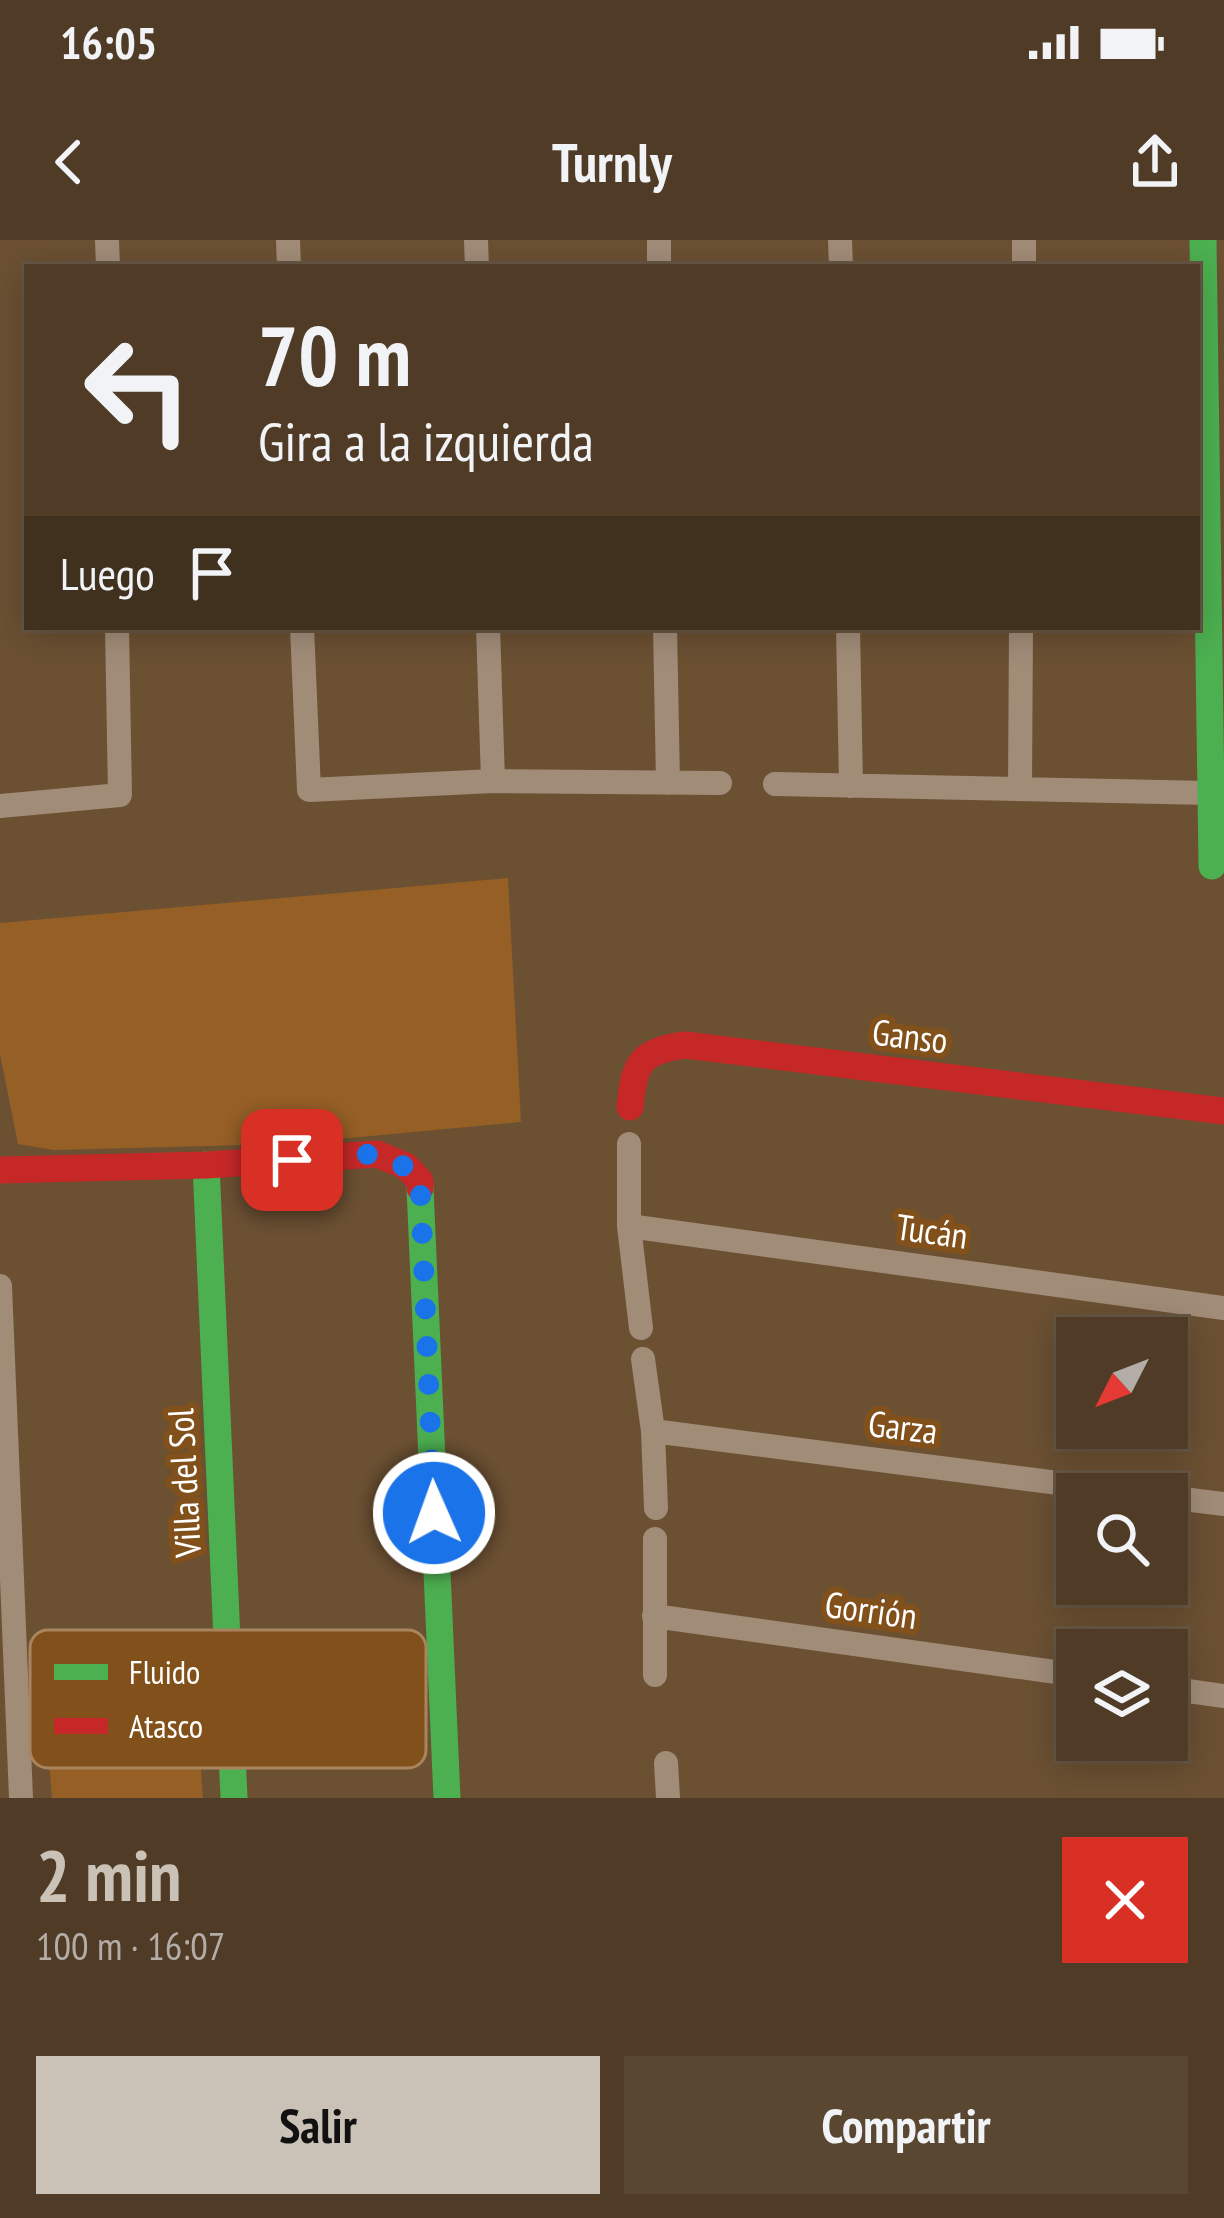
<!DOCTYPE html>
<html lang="es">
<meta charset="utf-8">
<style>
:root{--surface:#503c26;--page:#5a4732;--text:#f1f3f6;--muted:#b4ada7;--line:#675643;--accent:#cbc2b7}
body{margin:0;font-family:"PT Sans Narrow",sans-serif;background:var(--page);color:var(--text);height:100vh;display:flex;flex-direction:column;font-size:45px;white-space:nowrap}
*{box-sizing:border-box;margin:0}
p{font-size:39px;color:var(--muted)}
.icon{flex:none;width:66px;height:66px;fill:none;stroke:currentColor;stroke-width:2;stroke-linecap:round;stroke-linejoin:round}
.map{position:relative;height:1558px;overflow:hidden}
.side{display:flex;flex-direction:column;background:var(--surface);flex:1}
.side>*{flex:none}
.banner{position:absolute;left:24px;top:24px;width:1176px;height:366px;border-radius:0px;box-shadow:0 6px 30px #0003,0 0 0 3px var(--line);background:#503c26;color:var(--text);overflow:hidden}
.needle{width:78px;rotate:228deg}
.tools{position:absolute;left:1056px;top:1077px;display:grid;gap:24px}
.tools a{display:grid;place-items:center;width:132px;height:132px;border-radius:0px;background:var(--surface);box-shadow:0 6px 30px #0003,0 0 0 3px var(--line);font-size:60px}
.pin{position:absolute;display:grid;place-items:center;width:102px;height:102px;color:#fff;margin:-51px;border-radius:24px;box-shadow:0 6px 18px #0006}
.me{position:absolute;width:132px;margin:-66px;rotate:358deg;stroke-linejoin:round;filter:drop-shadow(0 0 9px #0008)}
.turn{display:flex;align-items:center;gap:42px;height:252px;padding:0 36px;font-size:54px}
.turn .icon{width:156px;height:156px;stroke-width:2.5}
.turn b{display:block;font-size:84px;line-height:102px}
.then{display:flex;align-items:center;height:114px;padding:0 36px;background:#0003;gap:24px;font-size:45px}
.round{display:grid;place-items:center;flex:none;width:126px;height:126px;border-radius:0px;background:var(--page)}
.head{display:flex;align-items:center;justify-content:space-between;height:204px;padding:0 36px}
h1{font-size:72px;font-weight:700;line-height:90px;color:var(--accent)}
.cta{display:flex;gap:24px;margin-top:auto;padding:24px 36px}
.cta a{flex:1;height:138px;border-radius:0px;background:var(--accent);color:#111;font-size:48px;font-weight:700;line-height:138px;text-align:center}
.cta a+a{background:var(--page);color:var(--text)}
.status{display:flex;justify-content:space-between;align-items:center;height:84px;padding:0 60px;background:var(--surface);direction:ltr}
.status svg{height:33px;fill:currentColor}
header{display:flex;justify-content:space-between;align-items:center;height:156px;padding:0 36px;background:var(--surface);font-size:54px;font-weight:700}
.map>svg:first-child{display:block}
.green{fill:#955f26}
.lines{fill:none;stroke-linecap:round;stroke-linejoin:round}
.street{stroke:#a18c78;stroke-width:24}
.fast{stroke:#4caf50;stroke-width:27}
.jam{stroke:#c62828;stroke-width:27}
.route{stroke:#1a73e8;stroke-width:21;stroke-dasharray:0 37.8}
.labels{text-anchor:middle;stroke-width:12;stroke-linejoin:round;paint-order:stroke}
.street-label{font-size:36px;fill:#fff;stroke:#82511b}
.key{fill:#82511b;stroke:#a8855f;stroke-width:3}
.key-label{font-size:33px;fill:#fff}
</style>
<div class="status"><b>16:05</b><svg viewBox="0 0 49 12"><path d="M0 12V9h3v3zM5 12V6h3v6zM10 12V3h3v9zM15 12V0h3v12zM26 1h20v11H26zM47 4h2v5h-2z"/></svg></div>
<header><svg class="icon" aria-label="back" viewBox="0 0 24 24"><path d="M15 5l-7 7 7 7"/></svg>Turnly<svg class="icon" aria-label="share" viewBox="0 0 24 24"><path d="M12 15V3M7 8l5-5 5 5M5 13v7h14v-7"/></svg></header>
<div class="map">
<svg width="1224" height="1558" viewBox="0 0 1224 1558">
<rect width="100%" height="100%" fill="#6b5032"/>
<!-- green -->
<path class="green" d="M 508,638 L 521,882 L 286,904 L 54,910 L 18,904 L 0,814 L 0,683 Z
M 200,1515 L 203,1558 L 52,1558 L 49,1523 Z"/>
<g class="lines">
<!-- street -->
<path class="street" d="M 107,0 L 108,27
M 288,0 L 289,27
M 476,0 L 477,27
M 659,0 L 659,27
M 840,0 L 841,27
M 1024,27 L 1024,0
M 302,387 L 309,550 L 493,541 L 720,543
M 488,387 L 493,541
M 665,387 L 668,543
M 848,387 L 851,546
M 775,544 L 1210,553
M 1020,548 L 1021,387
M 0,566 L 120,555 L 117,387
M 629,904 L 629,986 L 641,1088
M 629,986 L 1224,1068
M 0,1046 L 21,1558
M 643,1119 L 653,1191 L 656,1268
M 653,1191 L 1144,1254
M 1167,1257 L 1224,1264
M 655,1299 L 655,1435
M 654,1376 L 1077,1435
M 1167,1448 L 1224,1456
M 666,1523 L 668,1558"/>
<!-- fast -->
<path class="fast" d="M 1203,0 L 1212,626
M 206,925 L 234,1558
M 420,948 L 447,1558"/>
<!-- jam -->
<path class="jam" d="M 630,867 C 634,823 640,811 685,805 L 1224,871
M 0,930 L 206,925 L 377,914 L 406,926 L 420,941 L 420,948"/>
</g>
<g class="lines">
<!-- route -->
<path class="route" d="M 292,920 C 340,916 383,901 420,940 L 434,1273"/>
</g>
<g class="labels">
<!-- street labels -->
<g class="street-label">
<text transform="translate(910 796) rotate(7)" y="13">Ganso</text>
<text transform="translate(932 991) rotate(8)" y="13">Tucán</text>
<text transform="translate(903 1187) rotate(7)" y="13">Garza</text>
<text transform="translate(184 1243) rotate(-93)" y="13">Villa del Sol</text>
<text transform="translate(871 1370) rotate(8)" y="13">Gorrión</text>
</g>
</g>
<!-- legend -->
<rect x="30" y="1390" width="396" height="138" rx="18" class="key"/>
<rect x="54" y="1424" width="54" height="16" fill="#4caf50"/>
<rect x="54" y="1478" width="54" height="16" fill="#c62828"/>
<g class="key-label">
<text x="129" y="1444">Fluido</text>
<text x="129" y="1498">Atasco</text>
</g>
</svg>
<div class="tools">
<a><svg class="needle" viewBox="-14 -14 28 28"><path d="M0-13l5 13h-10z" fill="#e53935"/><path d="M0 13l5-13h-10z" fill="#b4ada7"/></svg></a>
<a><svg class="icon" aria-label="search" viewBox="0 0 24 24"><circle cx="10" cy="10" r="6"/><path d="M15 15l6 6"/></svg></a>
<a><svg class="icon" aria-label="layers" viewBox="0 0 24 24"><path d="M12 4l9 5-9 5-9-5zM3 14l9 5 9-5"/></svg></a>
</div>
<div class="pin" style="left:292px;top:920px;background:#d93025"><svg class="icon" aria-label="arrive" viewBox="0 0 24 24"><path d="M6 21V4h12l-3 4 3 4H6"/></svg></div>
<svg class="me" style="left:434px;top:1273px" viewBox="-20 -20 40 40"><circle r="17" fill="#1a73e8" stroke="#fff" stroke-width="3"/><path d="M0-11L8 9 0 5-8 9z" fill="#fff"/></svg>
<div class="banner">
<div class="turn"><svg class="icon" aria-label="left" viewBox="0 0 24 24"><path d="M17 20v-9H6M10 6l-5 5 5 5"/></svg><div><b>70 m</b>Gira a la izquierda</div></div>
<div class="then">Luego<svg class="icon" aria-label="arrive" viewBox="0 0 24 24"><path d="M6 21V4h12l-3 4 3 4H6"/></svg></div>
</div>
</div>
<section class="side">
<div class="head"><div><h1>2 min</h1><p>100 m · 16:07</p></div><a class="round" style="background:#d93025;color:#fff"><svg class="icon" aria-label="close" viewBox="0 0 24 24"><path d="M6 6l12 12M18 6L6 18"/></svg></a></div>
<div class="cta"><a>Salir</a><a>Compartir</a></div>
</section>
